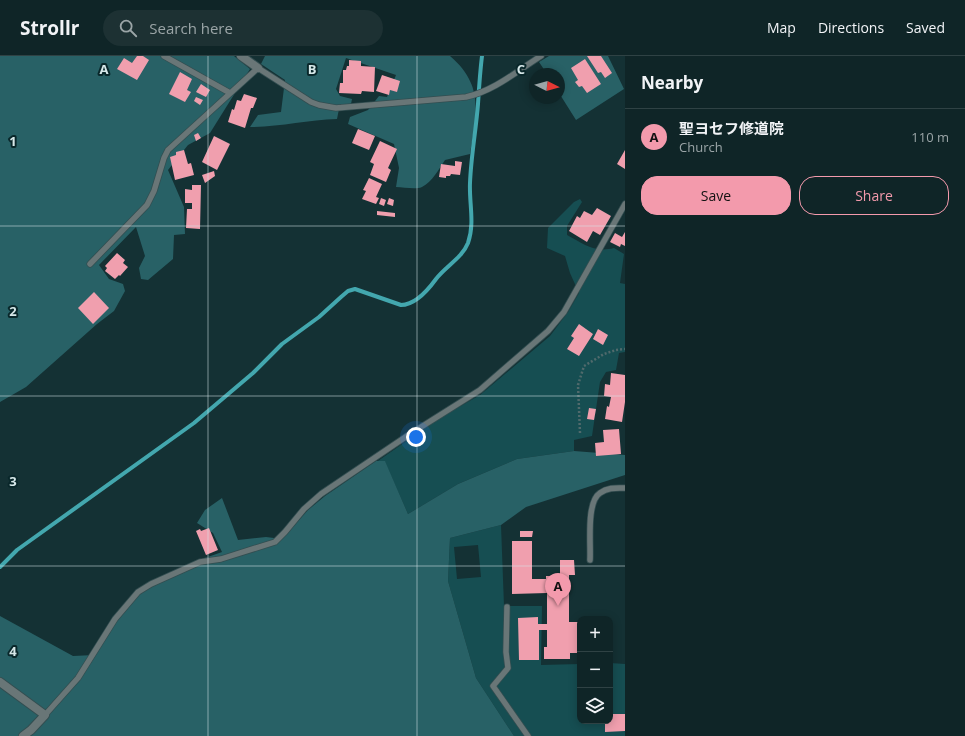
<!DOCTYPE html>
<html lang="en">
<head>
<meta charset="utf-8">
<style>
  :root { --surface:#0f2527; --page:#1d3133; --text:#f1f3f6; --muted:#9ba5a7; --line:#2f4244; --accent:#f39aac }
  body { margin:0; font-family:"Open Sans","Noto Sans JP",sans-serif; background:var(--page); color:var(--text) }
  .controls { position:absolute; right:12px; bottom:12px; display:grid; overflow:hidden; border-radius:8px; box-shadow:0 2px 10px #0003 }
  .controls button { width:36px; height:36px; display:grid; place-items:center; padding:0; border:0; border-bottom:1px solid var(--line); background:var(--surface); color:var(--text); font:20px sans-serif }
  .compass { position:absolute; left:529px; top:12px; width:36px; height:36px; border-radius:50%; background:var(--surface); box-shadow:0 2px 10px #0003; rotate:96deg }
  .you { position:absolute; left:416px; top:381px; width:14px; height:14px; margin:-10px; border:3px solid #fff; border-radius:50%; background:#1a73e8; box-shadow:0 0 0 6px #1a73e833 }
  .badge { display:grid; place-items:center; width:26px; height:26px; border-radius:50%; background:var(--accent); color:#111; font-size:13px; font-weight:700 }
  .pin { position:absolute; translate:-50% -33px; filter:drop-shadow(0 1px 2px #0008) }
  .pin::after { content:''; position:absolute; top:21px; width:14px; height:12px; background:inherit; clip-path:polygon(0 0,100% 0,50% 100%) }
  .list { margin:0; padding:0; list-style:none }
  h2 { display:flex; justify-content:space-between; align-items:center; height:52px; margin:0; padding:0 16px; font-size:17px }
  h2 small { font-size:13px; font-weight:400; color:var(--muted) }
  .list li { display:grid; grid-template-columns:26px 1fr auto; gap:12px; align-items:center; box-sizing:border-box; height:56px; padding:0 16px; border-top:1px solid var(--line) }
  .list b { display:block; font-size:15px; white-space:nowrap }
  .list p { margin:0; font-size:13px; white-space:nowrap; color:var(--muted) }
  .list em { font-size:13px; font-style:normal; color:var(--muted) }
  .actions { display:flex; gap:8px; padding:12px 16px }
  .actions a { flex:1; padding:9px 0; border:1px solid var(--accent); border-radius:16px; text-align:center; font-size:14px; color:var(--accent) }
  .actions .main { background:var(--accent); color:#111 }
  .icon { flex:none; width:22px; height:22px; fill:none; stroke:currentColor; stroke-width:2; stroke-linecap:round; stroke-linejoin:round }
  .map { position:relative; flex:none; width:625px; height:680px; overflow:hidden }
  header { display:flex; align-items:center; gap:24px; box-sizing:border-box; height:56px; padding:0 20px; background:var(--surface); border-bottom:1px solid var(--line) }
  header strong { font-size:19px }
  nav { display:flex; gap:22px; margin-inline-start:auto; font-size:14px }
  .search { width:280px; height:36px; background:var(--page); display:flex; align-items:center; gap:10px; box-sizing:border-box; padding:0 14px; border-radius:22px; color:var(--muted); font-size:15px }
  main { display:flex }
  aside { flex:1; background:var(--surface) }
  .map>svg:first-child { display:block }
  .green { fill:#164e52; fill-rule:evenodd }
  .forest { fill:#286166 }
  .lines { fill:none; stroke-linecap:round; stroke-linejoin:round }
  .stream { stroke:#43a7ae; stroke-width:4 }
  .building { fill:#f09fae }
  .lane-casing { stroke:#334e51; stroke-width:7 }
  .street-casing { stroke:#334e51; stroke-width:10 }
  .path { stroke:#506a6c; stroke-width:2.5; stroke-dasharray:2 2; stroke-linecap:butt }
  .lane { stroke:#697677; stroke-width:5.5 }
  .street { stroke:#697677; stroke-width:8 }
  .grid { fill:none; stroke:#d7e8e9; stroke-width:1; stroke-opacity:0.55 }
  .grid-label { font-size:13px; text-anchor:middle; font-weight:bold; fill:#d7e8e9; stroke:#09272a; stroke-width:4; stroke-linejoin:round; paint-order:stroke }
</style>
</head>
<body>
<header>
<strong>Strollr</strong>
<div class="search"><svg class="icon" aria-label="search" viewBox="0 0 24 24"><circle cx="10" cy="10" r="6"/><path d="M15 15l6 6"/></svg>Search here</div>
<nav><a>Map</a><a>Directions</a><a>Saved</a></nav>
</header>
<main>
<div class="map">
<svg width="625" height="680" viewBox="0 0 625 680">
  <rect width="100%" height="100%" fill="#143134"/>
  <path class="green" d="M 580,143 L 582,146 L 567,170 L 567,179 C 584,188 594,197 614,192 L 624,198 L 620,227 L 625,228 L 625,296 L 619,297 L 616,314 L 606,316 L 600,326 L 592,380 L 574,384 L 574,395 L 517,403 L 458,428 L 408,458 L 385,406 L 375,407 L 438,363 L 480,339 L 550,280 L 568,256 L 579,237 L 570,217 L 565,200 L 547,192 L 548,172 L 574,146 Z
    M 501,469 L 504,550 L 542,550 L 541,609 L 580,608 L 580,665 L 610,665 L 610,607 L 625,608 L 625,680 L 514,680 L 476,622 L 448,525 L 450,482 ZM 478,489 L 481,521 L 457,523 L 454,491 Z"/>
  <path class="forest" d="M 0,0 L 234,0 L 250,13 L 210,77 L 188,89 L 168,114 L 184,151 L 185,178 L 174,179 L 173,203 L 148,224 L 141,223 L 139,212 L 145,200 L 136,171 L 99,209 L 109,223 L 123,228 L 125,235 L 114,255 L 97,268 L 26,331 L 0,346 Z
    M 265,0 L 450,0 C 485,30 476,58 470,98 L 445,104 C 439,113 432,126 422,131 C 415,134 404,131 396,131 L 399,112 L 394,88 L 348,68 L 350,61 L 368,54 L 379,40 L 387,41 L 396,19 L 346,2 L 336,33 L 340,40 L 352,43 L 351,48 L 340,48 L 337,63 C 308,64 279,71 250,71 L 258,59 L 281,56 L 285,24 L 261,8 Z
    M 549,0 L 608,0 L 624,33 L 576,64 L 559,37 L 559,18 L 547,18 L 539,6 Z
    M 574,395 L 625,399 L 625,419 L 526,451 L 501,469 L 450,482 L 448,525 L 476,622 L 514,680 L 0,680 L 0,560 L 73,600 L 94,599 L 116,565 L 138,538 L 151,529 L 197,509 L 205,502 L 222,496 L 213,477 L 197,467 L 205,454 L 222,442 L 238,484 L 266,481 L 282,483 L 308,454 L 325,440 L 376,405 L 385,405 L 408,458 L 458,428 L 517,403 Z"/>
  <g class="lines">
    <path class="stream" d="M 0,511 L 17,494 L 194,367 L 253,317 L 282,288 L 319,261 L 341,241 L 348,235 L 355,233 L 401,249 C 415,249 428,234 436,223 C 446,210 462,202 468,187 C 475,167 469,147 470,127 C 471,100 476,74 478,48 C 479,32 480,16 482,0"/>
  </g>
  <path class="building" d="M 137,0 L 143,0 L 149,4 L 137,24 L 117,13 L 124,2 L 132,7 Z
    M 587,0 L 601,0 L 612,17 L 605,22 L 601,16 L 598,17 Z
    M 585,3 L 601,28 L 587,37 L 582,30 L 579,31 L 575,26 L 578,24 L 571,12 Z
    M 349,4 L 361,5 L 361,10 L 375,11 L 374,36 L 362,35 L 361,38 L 339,37 L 340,27 L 343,27 L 343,14 L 346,14 L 347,10 L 349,10 Z
    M 180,16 L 192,23 L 187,34 L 191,36 L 185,46 L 169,38 Z
    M 382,19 L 400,25 L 397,36 L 390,34 L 389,39 L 376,35 Z
    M 201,28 L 210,34 L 206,41 L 196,36 Z
    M 244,38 L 257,42 L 253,52 L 251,52 L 245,72 L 228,66 L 232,53 L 234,54 L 237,44 L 241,45 Z
    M 196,41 L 203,44 L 200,49 L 194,45 Z
    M 358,73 L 375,80 L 369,94 L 352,87 Z
    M 198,77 L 201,82 L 196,85 L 194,79 Z
    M 214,80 L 230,88 L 217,114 L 202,106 Z
    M 380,85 L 397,93 L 388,112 L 391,114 L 386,126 L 370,119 L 374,108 L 370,106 Z
    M 184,94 L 188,108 L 191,107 L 194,119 L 175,124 L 170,101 L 176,99 L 176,96 Z
    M 625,94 L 625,113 L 617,108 Z
    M 455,105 L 462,106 L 460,119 L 451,118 L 450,120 L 446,120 L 446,122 L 439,121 L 441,108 L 455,110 Z
    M 214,115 L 215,120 L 205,127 L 202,119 Z
    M 369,122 L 382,128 L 376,141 L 379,142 L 376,148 L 362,143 L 366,135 L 363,134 Z
    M 192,129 L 201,129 L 200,173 L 186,172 L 187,153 L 192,153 L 192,147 L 185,147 L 185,133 L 192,134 Z
    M 381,142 L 386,144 L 384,150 L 379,148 Z
    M 389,142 L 394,144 L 393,150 L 387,148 Z
    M 597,152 L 611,160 L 600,179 L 593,175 L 587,186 L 569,175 L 577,160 L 580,162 L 584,155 L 592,159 Z
    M 377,155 L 395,157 L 395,161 L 377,159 Z
    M 625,176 L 625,190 L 621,188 L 620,191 L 610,186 L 615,177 L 622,181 Z
    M 117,197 L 125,204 L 123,207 L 128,211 L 120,220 L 119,219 L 115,223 L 105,215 L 107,212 L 105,210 Z
    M 94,236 L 109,252 L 93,268 L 78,252 Z
    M 579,268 L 593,278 L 579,300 L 567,293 L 574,282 L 571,280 Z
    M 598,273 L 608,279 L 603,289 L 593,283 Z
    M 611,317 L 625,319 L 625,346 L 622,366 L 605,363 L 607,350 L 609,351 L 611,341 L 604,340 L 605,328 L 610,329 Z
    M 589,352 L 596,353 L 594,364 L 587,363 Z
    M 619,373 L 621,398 L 596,400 L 595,387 L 604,386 L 603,374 Z
    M 209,472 L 218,494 L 206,499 L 196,475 L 200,473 L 201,475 Z
    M 520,475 L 533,475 L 532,481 L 520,481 Z
    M 512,485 L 532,485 L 532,523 L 546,523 L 546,520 L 560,520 L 560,504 L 574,504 L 575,519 L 569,519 L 569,566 L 580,566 L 580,597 L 570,597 L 570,603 L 544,603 L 544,591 L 547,591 L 547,574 L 539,574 L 539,604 L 519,604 L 518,562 L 538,561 L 538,568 L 547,568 L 547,537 L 512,538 Z
    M 610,658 L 625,658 L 625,675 L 605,676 L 605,665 L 610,665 Z"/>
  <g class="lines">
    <defs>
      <path id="lane" d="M 164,0 L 230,37
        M 90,208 L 147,149 L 154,135 L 164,102 L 168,94 L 258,12 L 311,46 L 319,49 L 336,52 L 466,41 C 494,35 517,15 541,0
        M 590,504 C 591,488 586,446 600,437 C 608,431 617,432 625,432
        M 507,551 L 506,596 L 508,612 L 493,630 L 528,680
        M 45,659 L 78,622 L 115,563 L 138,536 L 151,528 L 200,506 L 221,503 L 275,486 L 285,476 L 304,453 L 321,438 L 410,378 L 480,334 L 548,275 L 564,256 L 625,148"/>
      <path id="street" d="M 241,0 L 258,12
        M 0,626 L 45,659 L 31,674 L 23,680"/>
    </defs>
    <use href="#lane" class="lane-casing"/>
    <use href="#street" class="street-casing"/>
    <path class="path" d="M 580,377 L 578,329 L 584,310 L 604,298 L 616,294 L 625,293"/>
    <use href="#lane" class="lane"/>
    <use href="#street" class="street"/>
  </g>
  <path class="grid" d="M 208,0 L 208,680M 417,0 L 417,680M 0,170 L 625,170M 0,340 L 625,340M 0,510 L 625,510"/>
  <g class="grid-label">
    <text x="104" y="18">A</text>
    <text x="312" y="18">B</text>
    <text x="521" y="18">C</text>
    <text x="13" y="90">1</text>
    <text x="13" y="260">2</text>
    <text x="13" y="430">3</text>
    <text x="13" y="600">4</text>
  </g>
</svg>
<div class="controls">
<button>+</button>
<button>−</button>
<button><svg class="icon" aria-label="layers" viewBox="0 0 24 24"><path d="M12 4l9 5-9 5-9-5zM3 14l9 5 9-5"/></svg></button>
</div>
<svg class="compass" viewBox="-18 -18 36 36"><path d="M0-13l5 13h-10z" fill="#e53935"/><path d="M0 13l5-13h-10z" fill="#9ba5a7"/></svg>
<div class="you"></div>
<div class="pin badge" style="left:558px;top:550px">A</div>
</div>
<aside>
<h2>Nearby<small></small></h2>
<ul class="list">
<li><span class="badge">A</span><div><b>聖ヨセフ修道院</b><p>Church</p></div><em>110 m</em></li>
</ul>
<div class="actions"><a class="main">Save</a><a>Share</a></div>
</aside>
</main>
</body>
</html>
